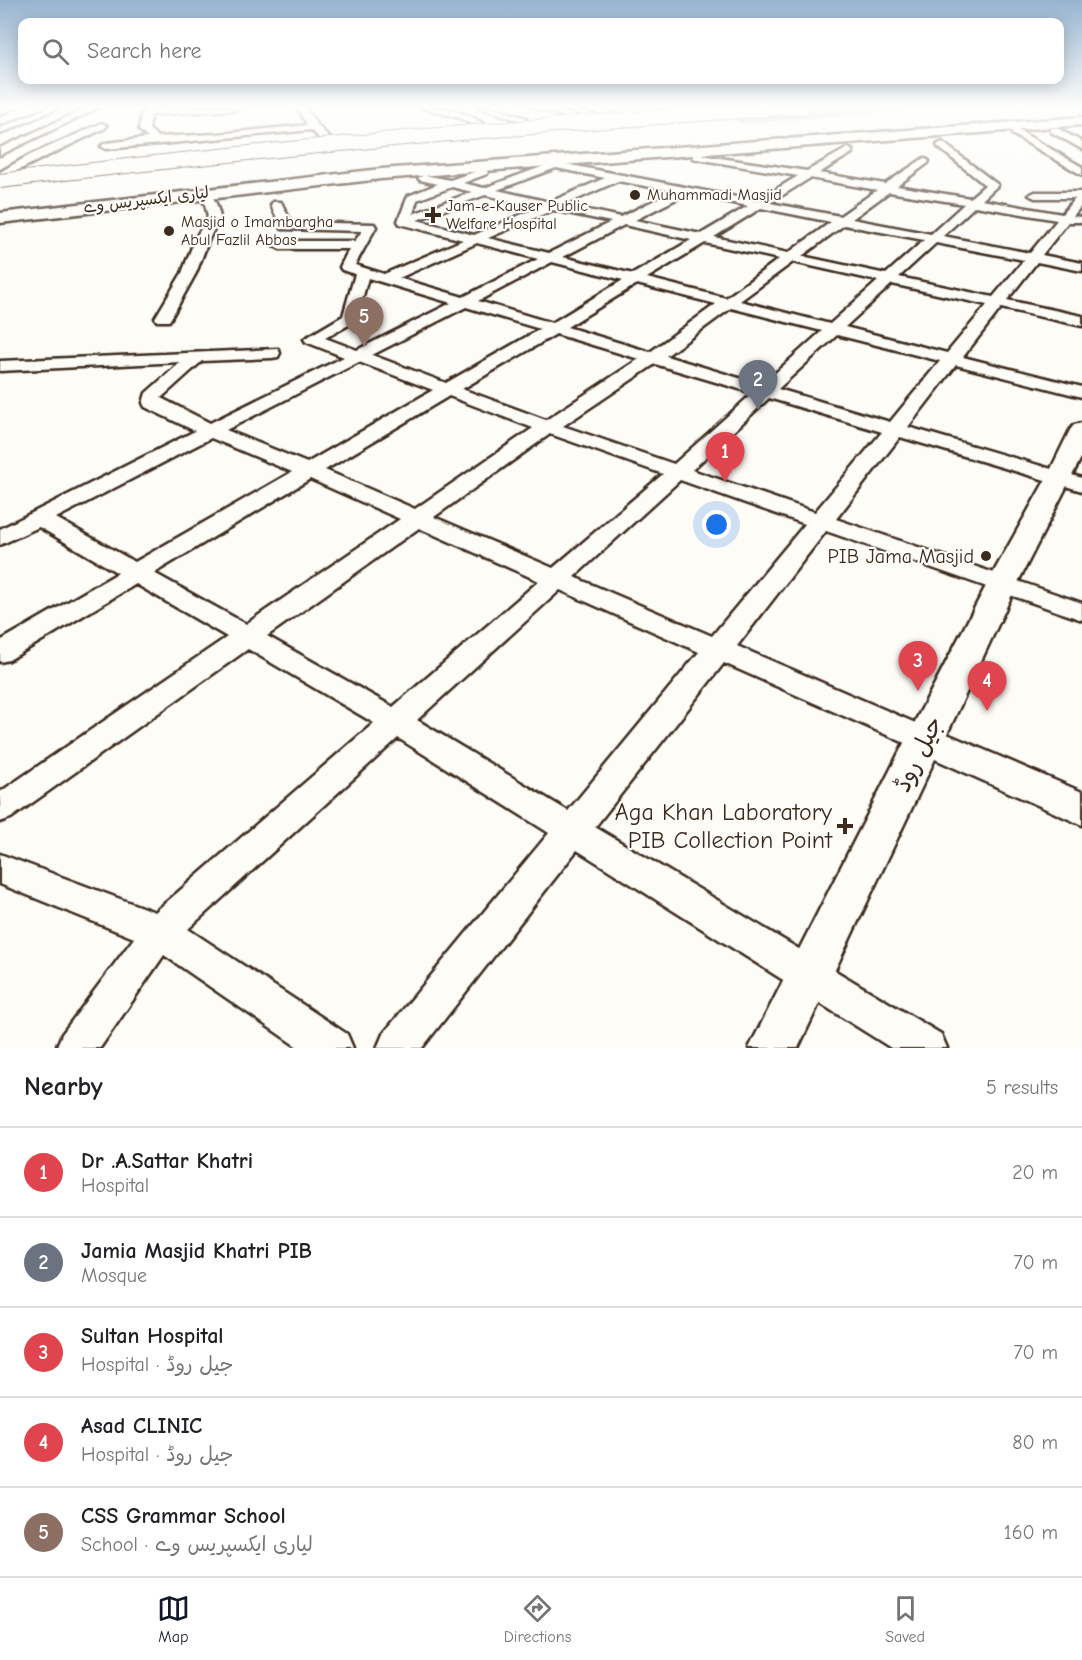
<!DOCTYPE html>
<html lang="en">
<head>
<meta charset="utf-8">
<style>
  :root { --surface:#fff; --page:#f2f2f2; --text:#202124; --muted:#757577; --line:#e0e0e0; --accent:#111827 }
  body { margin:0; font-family:"Comic Neue","Playpen Sans Arabic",sans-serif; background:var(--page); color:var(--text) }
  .you { position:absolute; left:717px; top:525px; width:21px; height:21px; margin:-15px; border:4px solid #fff; border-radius:50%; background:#1a73e8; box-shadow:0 0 0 9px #1a73e833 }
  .badge { display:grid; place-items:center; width:39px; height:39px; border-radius:50%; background:var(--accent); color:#fff; font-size:20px; font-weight:700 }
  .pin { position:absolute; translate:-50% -50px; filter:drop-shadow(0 2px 3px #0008) }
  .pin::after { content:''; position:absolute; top:32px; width:21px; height:18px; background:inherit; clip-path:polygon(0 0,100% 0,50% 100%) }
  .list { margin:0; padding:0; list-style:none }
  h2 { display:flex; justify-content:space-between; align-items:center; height:78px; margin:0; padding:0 24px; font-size:26px }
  h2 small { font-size:20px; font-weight:400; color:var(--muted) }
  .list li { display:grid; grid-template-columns:39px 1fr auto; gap:18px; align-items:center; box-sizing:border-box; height:90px; padding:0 24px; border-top:2px solid var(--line) }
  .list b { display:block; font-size:22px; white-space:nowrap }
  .list p { margin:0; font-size:20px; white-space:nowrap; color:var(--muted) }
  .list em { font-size:20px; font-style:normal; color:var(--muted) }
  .icon { flex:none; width:33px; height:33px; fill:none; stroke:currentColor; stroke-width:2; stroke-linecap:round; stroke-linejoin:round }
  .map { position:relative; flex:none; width:1082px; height:1048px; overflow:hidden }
  .search { position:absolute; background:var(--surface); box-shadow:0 3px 15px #0003; left:18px; right:18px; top:18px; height:66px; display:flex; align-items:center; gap:15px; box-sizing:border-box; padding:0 21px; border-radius:12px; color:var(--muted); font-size:22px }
  .sheet { height:528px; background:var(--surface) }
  nav { display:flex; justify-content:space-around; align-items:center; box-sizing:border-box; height:84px; border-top:2px solid var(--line); background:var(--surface); font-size:16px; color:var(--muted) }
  nav a { display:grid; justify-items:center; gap:3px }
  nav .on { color:var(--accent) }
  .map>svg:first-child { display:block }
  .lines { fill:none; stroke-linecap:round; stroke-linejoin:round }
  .river { fill:#bbb4ad; fill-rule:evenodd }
  .minor-casing { stroke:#3b2a1e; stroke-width:5 }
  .tertiary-casing { stroke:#3b2a1e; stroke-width:5 }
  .motorway-casing { stroke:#3b2a1e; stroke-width:5 }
  .minor { fill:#fdfcf7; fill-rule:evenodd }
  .tertiary { fill:#fdfcf7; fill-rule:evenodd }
  .motorway { fill:#fdfcf7; fill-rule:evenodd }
  .motorway-bridge-casing { stroke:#3b2a1e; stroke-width:16; stroke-linecap:butt }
  .motorway-bridge { stroke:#fdfcf7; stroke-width:14 }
  .poi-dot { fill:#3b2a1e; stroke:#fdfcf7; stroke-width:2 }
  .labels { text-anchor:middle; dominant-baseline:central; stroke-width:4.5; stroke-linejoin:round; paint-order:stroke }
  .far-poi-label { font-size:16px; fill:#3b2a1e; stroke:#fdfcf7; text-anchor:start }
  .far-street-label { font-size:16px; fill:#3b2a1e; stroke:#fdfcf7 }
  .poi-label { font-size:20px; fill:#3b2a1e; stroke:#fdfcf7; text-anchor:end }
  .near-street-label { font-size:24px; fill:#3b2a1e; stroke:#fdfcf7 }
  .near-poi-label { font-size:24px; fill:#3b2a1e; stroke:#fdfcf7; text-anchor:end }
</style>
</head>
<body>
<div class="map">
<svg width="1082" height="1048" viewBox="0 0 1082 1048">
  <rect width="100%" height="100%" fill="#fdfcf7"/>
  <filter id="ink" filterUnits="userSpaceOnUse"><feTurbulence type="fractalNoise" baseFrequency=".0167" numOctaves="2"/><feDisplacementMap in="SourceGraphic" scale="12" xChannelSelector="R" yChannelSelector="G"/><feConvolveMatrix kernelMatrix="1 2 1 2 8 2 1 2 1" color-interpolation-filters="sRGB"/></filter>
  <g filter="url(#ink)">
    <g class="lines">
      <path class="river" d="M 828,107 L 907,107 L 899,112 L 743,123 L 737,122 L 734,118 L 737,114 L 743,113 Z"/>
      <defs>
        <path id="minor" d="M 5,107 L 16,107 L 0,115 L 0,109 Z
          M 49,107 L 60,107 L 0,134 L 0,128 Z
          M 89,107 L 100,107 L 0,155 L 0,148 Z
          M 192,107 L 240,107 L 236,110 L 151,115 L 149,129 L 158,137 L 217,134 L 307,125 L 297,107 L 305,107 L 317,125 L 338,146 L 329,148 L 311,130 L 106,149 L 101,146 L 106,143 L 148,138 L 139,130 L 141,114 L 146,110 Z
          M 419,107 C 440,107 466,110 483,124 L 475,126 L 460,118 Z
          M 478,107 L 491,107 L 526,118 L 521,121 Z
          M 532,107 L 546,107 L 577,116 L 573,119 Z
          M 577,107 L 592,107 L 612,113 L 608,116 Z
          M 102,123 L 107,126 L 105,128 L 0,179 L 0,172 L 28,156 Z
          M 1051,128 L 1057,128 L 1082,142 L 1082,149 L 1051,132 Z
          M 1012,130 L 1018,130 L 1082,167 L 1082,175 L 1012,134 Z
          M 942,142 L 998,185 L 982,200 L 1062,214 L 1075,198 L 1035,198 L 1029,195 L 1035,192 L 1082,192 L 1082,205 L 1073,216 L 1081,217 L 1082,222 L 1068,222 L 1042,255 L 1082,263 L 1082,271 L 1037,262 L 1007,300 L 1082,316 L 1082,326 L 1001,308 L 963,357 L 1082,387 L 1082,397 L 956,365 L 908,427 L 1082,478 L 1082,491 L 900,437 L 836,519 L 1082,603 L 1082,620 L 826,531 L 737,646 L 934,731 L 939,739 L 934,747 L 924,750 L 914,747 L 724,663 L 595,827 L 941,1034 L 947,1048 L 891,1048 L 577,850 L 422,1048 L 377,1048 L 383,1034 L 549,833 L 398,738 L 188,929 L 347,1034 L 353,1048 L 299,1048 L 164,955 L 100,1048 L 56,1048 L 62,1034 L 134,938 L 0,884 L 0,854 L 155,912 L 374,723 L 248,649 L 11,818 L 0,822 L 0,792 L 227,637 L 136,584 L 9,660 L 0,662 L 0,641 L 118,573 L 39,527 L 0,545 L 0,529 L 195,431 L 145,407 L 143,403 L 146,393 L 181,362 L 0,371 L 0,361 L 278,349 L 280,353 L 278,357 L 272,358 L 202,361 L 161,398 L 210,423 L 344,357 L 306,342 L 304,339 L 343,316 L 355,274 L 342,270 L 340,267 L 349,249 L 280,249 L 273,245 L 280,241 L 355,241 L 362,231 L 282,229 L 271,205 L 273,202 L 281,202 L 291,222 L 374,224 L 376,227 L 355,265 L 384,274 L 463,240 L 400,224 L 398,221 L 408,196 L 438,184 L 420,180 L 418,178 L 424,175 L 450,180 L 483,169 L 488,172 L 487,174 L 463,183 L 484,188 L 555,162 L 757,201 L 798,176 L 697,159 L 693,158 L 693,154 L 807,171 L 848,148 L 853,151 L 852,153 L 819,173 L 885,184 L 924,158 L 929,161 L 928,163 L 897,186 L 970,198 L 985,185 L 938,147 L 937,145 ZM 556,168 L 605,178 L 550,202 L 497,190 ZM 810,178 L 877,190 L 840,216 L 770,203 ZM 618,181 L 673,191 L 621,217 L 564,205 ZM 452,187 L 472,192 L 413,214 L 417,200 ZM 889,192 L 964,204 L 931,234 L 852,219 ZM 686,194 L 748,206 L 701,234 L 635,220 ZM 485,195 L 539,207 L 474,235 L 417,220 ZM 975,206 L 1057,220 L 1030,253 L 943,236 ZM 761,208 L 831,222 L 788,253 L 714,237 ZM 553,210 L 611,222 L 549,253 L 488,238 ZM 624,225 L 691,240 L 633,274 L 563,257 ZM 844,225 L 924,240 L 886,274 L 802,256 ZM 477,243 L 538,259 L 463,297 L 399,278 ZM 705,243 L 779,259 L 726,298 L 647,278 ZM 936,243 L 1024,260 L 993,297 L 899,277 ZM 552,262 L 623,280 L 552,323 L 478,301 ZM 793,262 L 878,281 L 830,324 L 740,301 ZM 368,278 L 451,303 L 357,350 L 325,338 L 356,321 ZM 637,284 L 716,304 L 650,352 L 567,327 ZM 892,284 L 987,305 L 947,353 L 845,327 ZM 466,307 L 540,329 L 446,383 L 372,355 ZM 731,308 L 822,331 L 762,385 L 666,356 ZM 556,334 L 639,359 L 546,420 L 462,389 ZM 837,335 L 940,361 L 890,422 L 778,389 ZM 359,362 L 433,390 L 307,463 L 226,430 ZM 655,364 L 753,393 L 674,464 L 563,426 ZM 449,396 L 533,428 L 415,509 L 325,470 ZM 769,398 L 882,432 L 815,512 L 692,470 ZM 550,434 L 663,474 L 553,568 L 434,517 ZM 211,438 L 292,472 L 135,562 L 56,518 ZM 310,479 L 400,519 L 246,624 L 154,573 ZM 680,480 L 805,524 L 712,636 L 574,577 ZM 419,528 L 539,581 L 393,707 L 267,636 ZM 560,590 L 699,652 L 568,811 L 417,720 Z
          M 203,190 C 214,193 218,207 220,217 L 209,239 L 196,273 L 171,318 L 169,321 L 157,321 L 155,318 L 182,273 L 195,239 L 208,217 L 205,204 L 197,193 Z"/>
        <path id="tertiary" d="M 1082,423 L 1082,456 L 1017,584 L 947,734 L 1082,792 L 1082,825 L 935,759 L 798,1048 L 749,1048 L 906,739 L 987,584 L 1046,479 L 1070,430 L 1074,425 Z"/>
        <path id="motorway" d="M 1082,117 L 1082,125 L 381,179 L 0,223 L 0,213 L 381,169 Z"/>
      </defs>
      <use href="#minor" class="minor-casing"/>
      <use href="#tertiary" class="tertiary-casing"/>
      <use href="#motorway" class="motorway-casing"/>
      <use href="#minor" class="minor"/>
      <use href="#tertiary" class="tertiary"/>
      <use href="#motorway" class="motorway"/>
      <defs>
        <path id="motorway-bridge" d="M 0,181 C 266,148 533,125 801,107"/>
      </defs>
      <use href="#motorway-bridge" class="motorway-bridge-casing"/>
      <use href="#motorway-bridge" class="motorway-bridge"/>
    </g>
  </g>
  <linearGradient id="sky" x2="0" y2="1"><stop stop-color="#96b4d0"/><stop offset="0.42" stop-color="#fefefb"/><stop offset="1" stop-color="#fefefb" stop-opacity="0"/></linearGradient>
  <rect width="1082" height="254" fill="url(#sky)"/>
  <g class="poi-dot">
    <circle cx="635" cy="195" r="6"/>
    <path d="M430 206h6v6h6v6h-6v6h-6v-6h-6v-6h6z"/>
    <circle cx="169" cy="231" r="6"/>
    <circle cx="986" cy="556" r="6"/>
    <path d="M842 817h6v6h6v6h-6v6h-6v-6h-6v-6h6z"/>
  </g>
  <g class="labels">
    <g class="far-poi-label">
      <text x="647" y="195">Muhammadi Masjid</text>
      <text x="446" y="206">Jam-e-Kauser Public<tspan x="446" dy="18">Welfare Hospital</tspan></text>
      <text x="181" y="222">Masjid o Imambargha<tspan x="181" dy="18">Abul Fazlil Abbas</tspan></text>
    </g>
    <g class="far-street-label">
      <text transform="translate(146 200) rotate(-7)">لیاری ایکسپریس وے</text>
    </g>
    <g class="poi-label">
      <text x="974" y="556">PIB Jama Masjid</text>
    </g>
    <g class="near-street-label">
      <text transform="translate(918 754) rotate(-64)">جیل روڈ</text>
    </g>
    <g class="near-poi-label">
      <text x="832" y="812">Aga Khan Laboratory<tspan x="832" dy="28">PIB Collection Point</tspan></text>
    </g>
  </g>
</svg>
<div class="you"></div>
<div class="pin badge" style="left:725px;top:482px;background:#e0444e">1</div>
<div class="pin badge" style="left:758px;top:410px;background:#6b7280">2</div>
<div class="pin badge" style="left:918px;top:691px;background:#e0444e">3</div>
<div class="pin badge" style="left:987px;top:711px;background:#e0444e">4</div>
<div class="pin badge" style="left:364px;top:347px;background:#8d6e63">5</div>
<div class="search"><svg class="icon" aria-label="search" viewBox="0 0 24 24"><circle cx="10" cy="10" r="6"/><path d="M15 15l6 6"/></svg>Search here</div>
</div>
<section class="sheet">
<h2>Nearby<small>5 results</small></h2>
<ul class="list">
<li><span class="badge" style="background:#e0444e">1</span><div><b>Dr .A.Sattar Khatri</b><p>Hospital</p></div><em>20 m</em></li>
<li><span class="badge" style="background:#6b7280">2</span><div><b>Jamia Masjid Khatri PIB</b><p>Mosque</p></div><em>70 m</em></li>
<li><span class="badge" style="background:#e0444e">3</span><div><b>Sultan Hospital</b><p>Hospital · جیل روڈ</p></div><em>70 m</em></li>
<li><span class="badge" style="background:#e0444e">4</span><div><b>Asad CLINIC</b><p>Hospital · جیل روڈ</p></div><em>80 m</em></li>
<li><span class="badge" style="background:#8d6e63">5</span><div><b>CSS Grammar School</b><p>School · لیاری ایکسپریس وے</p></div><em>160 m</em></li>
</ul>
</section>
<nav>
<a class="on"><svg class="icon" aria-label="map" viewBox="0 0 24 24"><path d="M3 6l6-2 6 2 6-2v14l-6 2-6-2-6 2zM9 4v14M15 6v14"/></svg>Map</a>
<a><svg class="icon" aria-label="directions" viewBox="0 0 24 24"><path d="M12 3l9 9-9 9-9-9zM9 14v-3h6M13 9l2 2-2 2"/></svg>Directions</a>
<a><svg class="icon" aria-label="saved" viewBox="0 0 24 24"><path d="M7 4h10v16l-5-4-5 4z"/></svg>Saved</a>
</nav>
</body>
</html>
